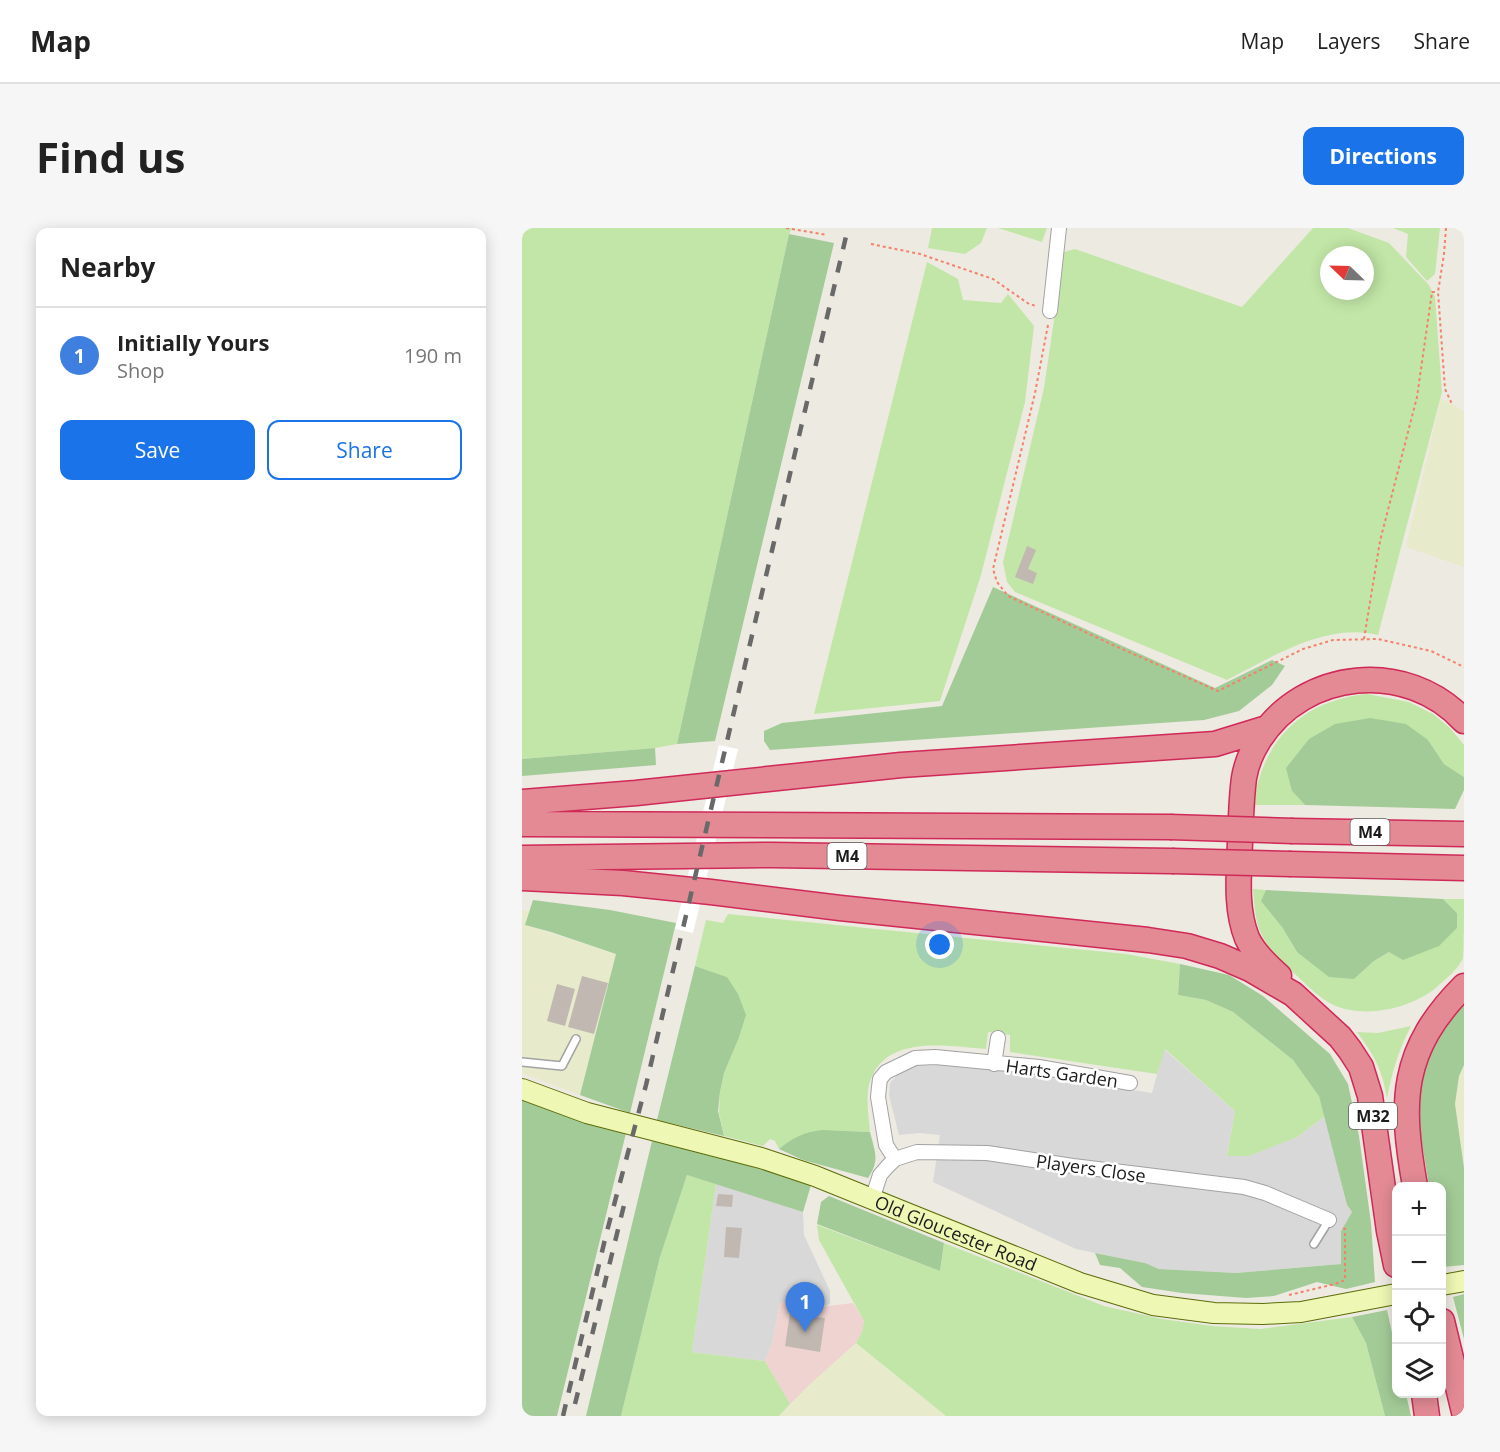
<!DOCTYPE html>
<html lang="en">
<head>
<meta charset="utf-8">
<style>
  :root { --surface:#fff; --page:#f6f6f6; --text:#222; --muted:#767676; --line:#e0e0e0; --accent:#1a73e8 }
  body { margin:0; font-family:"Open Sans",sans-serif; background:var(--page); color:var(--text) }
  .controls { position:absolute; right:18px; bottom:18px; display:grid; overflow:hidden; border-radius:12px; box-shadow:0 3px 15px #0003 }
  .controls button { width:54px; height:54px; display:grid; place-items:center; padding:0; border:0; border-bottom:2px solid var(--line); background:var(--surface); color:var(--text); font:30px sans-serif }
  .compass { position:absolute; left:798px; top:18px; width:54px; height:54px; border-radius:50%; background:var(--surface); box-shadow:0 3px 15px #0003; rotate:293deg }
  .you { position:absolute; left:418px; top:717px; width:21px; height:21px; margin:-15px; border:4px solid #fff; border-radius:50%; background:#1a73e8; box-shadow:0 0 0 9px #1a73e833 }
  .badge { display:grid; place-items:center; width:39px; height:39px; border-radius:50%; background:var(--accent); color:#fff; font-size:20px; font-weight:700 }
  .pin { position:absolute; translate:-50% -50px; filter:drop-shadow(0 2px 3px #0008) }
  .pin::after { content:''; position:absolute; top:32px; width:21px; height:18px; background:inherit; clip-path:polygon(0 0,100% 0,50% 100%) }
  .list { margin:0; padding:0; list-style:none }
  h2 { display:flex; justify-content:space-between; align-items:center; height:78px; margin:0; padding:0 24px; font-size:26px }
  h2 small { font-size:20px; font-weight:400; color:var(--muted) }
  .list li { display:grid; grid-template-columns:39px 1fr auto; gap:18px; align-items:center; box-sizing:border-box; height:96px; padding:0 24px; border-top:2px solid var(--line) }
  .list b { display:block; font-size:22px; white-space:nowrap }
  .list p { margin:0; font-size:20px; white-space:nowrap; color:var(--muted) }
  .list em { font-size:20px; font-style:normal; color:var(--muted) }
  .actions { display:flex; gap:12px; padding:18px 24px }
  .actions a { flex:1; padding:14px 0; border:2px solid var(--accent); border-radius:12px; text-align:center; font-size:21px; color:var(--accent) }
  .actions .main { background:var(--accent); color:#fff }
  .icon { flex:none; width:33px; height:33px; fill:none; stroke:currentColor; stroke-width:2; stroke-linecap:round; stroke-linejoin:round }
  .map { position:relative; flex:none; width:942px; height:1188px; overflow:hidden; border-radius:12px }
  header { display:flex; align-items:center; gap:36px; box-sizing:border-box; height:84px; padding:0 30px; background:var(--surface); border-bottom:2px solid var(--line) }
  header strong { font-size:28px }
  nav { display:flex; gap:33px; margin-inline-start:auto; font-size:21px }
  .intro { display:flex; align-items:center; justify-content:space-between; box-sizing:border-box; height:144px; padding:0 36px }
  h1 { margin:0; font-size:42px }
  .button { padding:15px 27px; border-radius:12px; background:var(--accent); color:#fff; font-size:21px; font-weight:700 }
  main { display:flex; gap:36px; padding:0 36px }
  aside { flex:1; background:var(--surface); border-radius:12px; box-shadow:0 3px 15px #0003 }
  .map>svg:first-child { display:block }
  .residential { fill:#d9d8d8 }
  .commercial { fill:#eed3d0 }
  .farmland { fill:#e7ebcc }
  .grass { fill:#c2e6a7; fill-rule:evenodd }
  .forest { fill:#a3cb97 }
  .pier { fill:#fff }
  .building { fill:#c1b8b1 }
  .lines { fill:none; stroke-linecap:round; stroke-linejoin:round }
  .service-casing { stroke:#a2a2a2; stroke-width:10 }
  .minor-casing { stroke:#a2a2a2; stroke-width:16 }
  .secondary-casing { stroke:#5c6d08; stroke-width:22 }
  .motorway-casing { stroke:#d02958; stroke-width:27 }
  .path { stroke:#f5816a; stroke-width:2; stroke-dasharray:3 3; stroke-linecap:butt }
  .service { stroke:#fff; stroke-width:7 }
  .minor { stroke:#fff; stroke-width:14 }
  .secondary { stroke:#eff7b5; stroke-width:20 }
  .motorway { stroke:#e38a95; stroke-width:24 }
  .rail { stroke:#696969; stroke-width:4.5; stroke-dasharray:12 12; stroke-linecap:butt }
  .motorway-bridge-casing { stroke:#d02958; stroke-width:27; stroke-linecap:butt }
  .motorway-bridge { stroke:#e38a95; stroke-width:24 }
  .labels { text-anchor:middle; dominant-baseline:central; stroke-width:5; stroke-linejoin:round; paint-order:stroke }
  .shield { fill:#fff; stroke:#5f5f5f; stroke-width:1.5 }
  .shield-label { font-size:16px; font-weight:bold; fill:#1b1b1b }
  .street-label { font-size:18px; fill:#1b1b1b; stroke:#fff }
</style>
</head>
<body>
<header>
<strong>Map</strong>
<nav><a>Map</a><a>Layers</a><a>Share</a></nav>
</header>
<div class="intro"><h1>Find us</h1><a class="button">Directions</a></div>
<main>
<aside>
<h2>Nearby<small></small></h2>
<ul class="list">
<li><span class="badge" style="background:#3f7fe0">1</span><div><b>Initially Yours</b><p>Shop</p></div><em>190 m</em></li>
</ul>
<div class="actions"><a class="main">Save</a><a>Share</a></div>
</aside>
<div class="map">
<svg width="942" height="1188" viewBox="0 0 942 1188">
  <rect width="100%" height="100%" fill="#edeae1"/>
  <path class="residential" d="M 642,821 L 713,883 L 705,927 L 775,909 L 803,888 L 825,977 L 830,984 L 819,1003 L 819,1036 L 714,1045 L 637,1041 L 623,1035 L 554,1021 L 411,954 L 418,907 L 398,905 L 377,907 L 367,867 L 368,855 L 381,841 L 390,838 L 421,837 L 482,843 L 630,865 Z
    M 194,956 L 281,984 L 282,1007 L 308,1063 L 308,1076 L 298,1079 L 258,1074 L 250,1116 L 243,1133 L 170,1124 Z"/>
  <path class="commercial" d="M 258,1074 L 297,1079 L 331,1075 L 342,1093 L 340,1104 L 334,1115 L 268,1176 L 243,1133 L 250,1116 Z"/>
  <path class="farmland" d="M 919,170 L 942,183 L 942,339 L 884,319 Z
    M 0,682 L 8,683 L 4,697 L 94,726 L 58,867 L 0,845 Z
    M 942,837 L 942,940 L 933,876 L 937,848 Z
    M 334,1115 L 424,1188 L 257,1188 L 288,1156 Z"/>
  <path class="grass" d="M 0,0 L 270,0 L 267,6 L 155,516 L 133,520 L 0,531 Z
    M 410,0 L 465,0 L 459,15 L 443,26 L 406,20 Z
    M 476,0 L 525,0 L 520,14 Z
    M 791,0 L 826,0 L 867,15 L 907,57 L 913,69 L 920,164 L 856,407 C 804,394 750,429 705,452 L 493,364 L 485,354 L 481,334 L 522,160 L 542,24 L 553,21 L 720,79 ZM 807,27 L 843,27 L 843,63 L 807,63 Z
    M 871,0 L 918,0 L 913,46 L 905,53 L 884,29 L 886,6 Z
    M 405,34 L 436,51 L 441,72 L 479,75 L 486,66 L 512,98 L 503,174 L 459,347 L 418,473 L 292,486 Z
    M 845,466 L 887,474 L 911,486 L 928,500 L 942,517 L 942,549 L 922,536 L 906,512 L 770,563 L 783,577 L 731,577 C 741,512 779,473 845,466 Z
    M 731,661 L 744,662 L 740,673 L 760,699 L 775,724 L 832,751 L 852,733 L 935,685 L 921,671 L 942,671 C 942,682 942,722 941,730 C 937,740 925,750 917,757 C 892,781 837,793 806,774 C 794,767 784,756 774,747 C 759,734 745,721 737,701 C 733,689 732,674 731,661 Z
    M 206,686 L 604,726 L 658,736 L 656,767 L 684,772 L 711,784 L 771,832 L 797,867 L 803,888 L 775,909 L 727,928 L 705,928 L 713,883 L 643,821 L 635,846 L 488,824 L 488,807 L 466,804 L 464,821 C 426,818 364,806 348,853 C 343,868 347,889 348,904 C 314,903 285,898 257,921 L 253,913 L 248,911 L 241,918 L 202,908 L 197,885 L 198,864 L 202,845 L 216,812 L 205,749 L 173,738 L 184,692 L 201,695 Z
    M 889,798 C 877,821 870,844 865,870 C 860,841 852,827 835,804 L 856,805 Z
    M 165,947 L 194,956 L 170,1124 L 243,1133 L 268,1176 L 257,1188 L 99,1188 L 138,1029 Z
    M 295,997 L 418,1043 L 422,1015 L 582,1078 L 640,1091 L 690,1098 L 738,1101 L 830,1089 L 844,1115 L 863,1188 L 424,1188 L 334,1115 L 340,1104 L 342,1093 L 297,1012 Z"/>
  <path class="forest" d="M 267,6 L 312,15 L 193,513 L 155,516 Z
    M 471,359 L 693,460 L 750,432 L 763,438 L 750,457 L 717,483 L 682,492 L 248,522 L 242,513 L 242,503 L 260,495 L 420,478 Z
    M 848,490 L 884,496 L 906,512 L 922,536 L 942,549 L 942,562 L 933,581 L 783,577 L 770,563 L 764,540 L 787,511 L 813,496 Z
    M 133,520 L 134,537 L 0,548 L 0,531 Z
    M 744,662 L 921,671 L 935,685 L 935,700 L 917,718 L 881,732 L 867,724 L 852,733 L 832,751 L 807,749 L 775,724 L 760,699 L 739,673 Z
    M 11,672 L 88,682 L 154,695 L 108,885 L 58,867 L 94,726 L 29,704 L 3,697 Z
    M 658,736 L 707,747 L 741,768 L 808,826 L 826,856 L 837,908 L 849,995 L 853,1054 L 824,1061 L 795,1054 L 752,1068 L 724,1070 L 660,1065 L 620,1059 L 598,1040 L 578,1037 L 573,1025 L 623,1035 L 637,1041 L 714,1045 L 819,1036 L 819,1003 L 830,984 L 825,977 L 797,868 L 771,832 L 711,784 L 684,772 L 656,767 Z
    M 173,738 L 205,749 L 216,766 L 224,787 L 216,812 L 202,845 L 198,864 L 196,883 L 202,908 L 135,892 Z
    M 942,775 L 942,837 L 937,848 L 933,876 L 942,940 L 942,1037 L 921,1039 L 920,958 L 907,958 L 898,903 L 897,853 L 907,826 L 926,790 Z
    M 0,869 L 104,905 L 35,1188 L 0,1188 Z
    M 300,902 L 348,904 C 353,924 358,933 346,950 L 281,932 L 257,921 C 270,910 282,904 300,902 Z
    M 130,913 L 202,930 L 289,957 L 281,984 L 165,947 L 138,1029 L 99,1188 L 64,1188 Z
    M 307,968 L 422,1015 L 418,1043 L 295,996 L 299,974 Z
    M 942,1066 L 942,1111 L 931,1069 Z
    M 865,1082 L 874,1123 L 874,1166 L 884,1166 L 889,1188 L 863,1188 L 844,1115 L 830,1089 Z"/>
  <path class="pier" d="M 197,517 L 216,521 L 171,705 L 153,701 Z"/>
  <path class="building" d="M 505,318 L 514,322 L 506,341 L 515,345 L 511,356 L 493,349 Z
    M 60,748 L 86,755 L 72,806 L 46,799 Z
    M 35,756 L 53,761 L 43,798 L 25,793 Z
    M 196,966 L 211,967 L 210,979 L 194,978 Z
    M 204,999 L 220,1000 L 217,1030 L 202,1029 Z
    M 269,1079 L 284,1082 L 283,1088 L 303,1090 L 298,1124 L 263,1118 Z"/>
  <g class="lines">
    <defs>
      <path id="service" d="M 0,834 L 40,838 L 54,811
        M 792,1016 L 807,992"/>
      <path id="minor" d="M 528,83 L 537,0
        M 472,836 L 476,810
        M 373,931 L 364,917 L 356,869 L 357,859 L 358,851 L 364,844 L 393,830 L 413,829 L 517,839 L 608,855
        M 350,972 L 358,947 L 365,939 L 373,931 L 395,924 L 465,925 L 551,938 L 722,959 L 743,965 L 807,992"/>
      <g id="secondary">
        <path id="s1" d="M 0,861 L 65,885 L 239,930 L 293,948 L 558,1055 L 631,1077 L 692,1085 L 741,1086 L 779,1084 L 874,1066"/>
        <path d="M 920,1057 L 942,1053"/>
      </g>
      <path id="motorway" d="M 0,574 L 114,565 L 379,537 L 693,516 L 745,500
        M 0,596 L 648,599
        M 771,603 L 942,606
        M 0,630 L 250,627 L 650,633
        M 769,636 L 942,640
        M 0,650 L 101,655 L 189,664 L 318,680 L 626,712 L 665,718 L 698,728 L 728,741 L 771,766 L 818,809 L 828,822 L 839,839 L 848,868 L 867,1003 L 874,1037
        M 757,748 C 745,737 732,725 725,710 C 713,680 717,646 718,614 C 719,593 719,572 722,550 C 724,538 730,523 737,512 C 782,441 885,431 942,493
        M 893,958 C 878,874 878,822 942,758
        M 920,1093 L 942,1184
        M 902,1166 L 905,1188"/>
    </defs>
    <use href="#service" class="service-casing"/>
    <use href="#minor" class="minor-casing"/>
    <use href="#secondary" class="secondary-casing"/>
    <use href="#motorway" class="motorway-casing"/>
    <path class="path" d="M 264,0 L 305,7
      M 924,0 L 922,26 L 916,64 L 923,161 L 930,176
      M 349,16 L 398,26 L 471,51 L 507,76 L 514,78
      M 526,97 L 513,165 L 471,341 L 475,354 L 486,368 L 591,417 L 696,463 L 781,421 L 811,412 L 856,411 L 909,423 L 942,439
      M 842,411 L 858,313 L 895,169 L 910,64 L 916,64
      M 767,1067 L 813,1056 L 823,1052 L 823,1001 L 819,999"/>
    <use href="#service" class="service"/>
    <use href="#minor" class="minor"/>
    <use href="#secondary" class="secondary"/>
    <use href="#motorway" class="motorway"/>
    <path class="rail" d="M 53,1176 L 104,969
      M 41,1188 L 84,1007 L 124,857 L 326,0"/>
    <defs>
      <path id="motorway-bridge" d="M 648,599 L 771,603
        M 650,633 L 769,636"/>
    </defs>
    <use href="#motorway-bridge" class="motorway-bridge-casing"/>
    <use href="#motorway-bridge" class="motorway-bridge"/>
  </g>
  <g class="labels">
    <g class="shield">
      <rect x="828.5" y="591" width="39" height="26" rx="4.5"/>
      <rect x="305.5" y="615" width="39" height="26" rx="4.5"/>
      <rect x="827" y="875" width="48" height="26" rx="4.5"/>
    </g>
    <g class="shield-label">
      <text x="848" y="604">M4</text>
      <text x="325" y="628">M4</text>
      <text x="851" y="888">M32</text>
    </g>
    <g class="street-label">
      <text transform="translate(540 845) rotate(8)">Harts Garden</text>
      <text transform="translate(569 940) rotate(8)">Players Close</text>
      <text stroke="none"><textPath href="#s1" startOffset="458">Old Gloucester Road</textPath></text>
    </g>
  </g>
</svg>
<div class="controls">
<button>+</button>
<button>−</button>
<button><svg class="icon" aria-label="locate" viewBox="0 0 24 24"><circle cx="12" cy="12" r="6"/><path d="M12 2v4M12 18v4M2 12h4M18 12h4"/></svg></button>
<button><svg class="icon" aria-label="layers" viewBox="0 0 24 24"><path d="M12 4l9 5-9 5-9-5zM3 14l9 5 9-5"/></svg></button>
</div>
<svg class="compass" viewBox="-18 -18 36 36"><path d="M0-13l5 13h-10z" fill="#e53935"/><path d="M0 13l5-13h-10z" fill="#767676"/></svg>
<div class="you"></div>
<div class="pin badge" style="left:283px;top:1104px;background:#3f7fe0">1</div>
</div>
</main>
</body>
</html>
